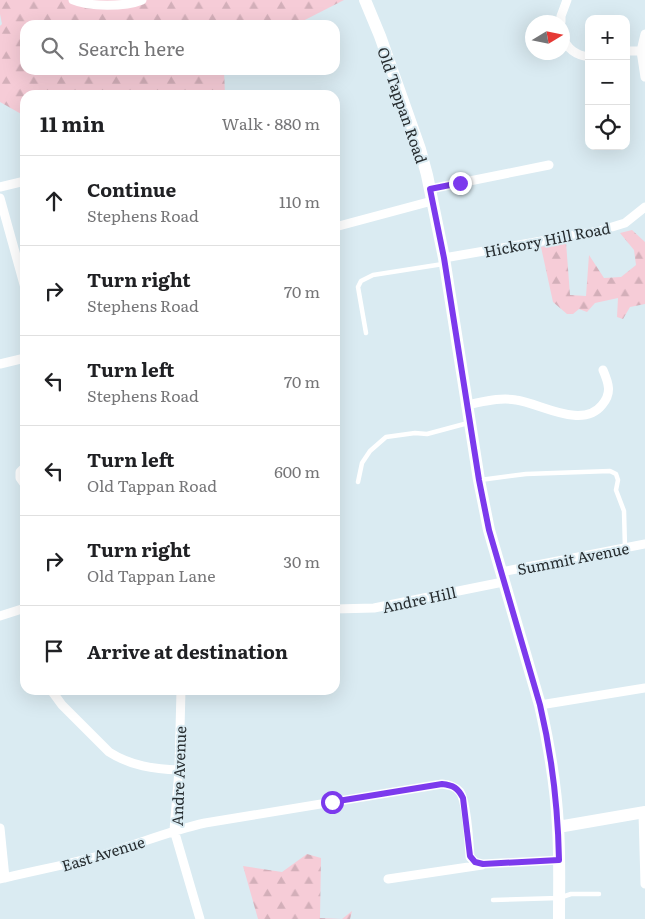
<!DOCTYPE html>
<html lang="en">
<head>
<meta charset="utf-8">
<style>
  :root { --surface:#fff; --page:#f2f2f2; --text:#202124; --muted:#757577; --line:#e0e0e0 }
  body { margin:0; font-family:Literata,serif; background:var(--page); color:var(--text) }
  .controls { position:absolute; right:15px; top:15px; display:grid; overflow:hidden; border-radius:10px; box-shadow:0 5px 20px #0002 }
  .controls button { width:45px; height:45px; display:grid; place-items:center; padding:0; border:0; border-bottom:1px solid var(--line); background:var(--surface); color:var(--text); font:25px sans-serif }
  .compass { position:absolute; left:525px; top:15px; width:45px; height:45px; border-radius:50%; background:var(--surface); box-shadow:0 5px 20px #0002; rotate:80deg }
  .stop { position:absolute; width:15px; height:15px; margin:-11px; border:4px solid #7c3aed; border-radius:50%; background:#fff }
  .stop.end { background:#7c3aed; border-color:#fff; box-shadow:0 1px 5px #0008 }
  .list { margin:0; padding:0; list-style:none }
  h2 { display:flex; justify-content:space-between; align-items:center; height:65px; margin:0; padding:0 20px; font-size:21px }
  h2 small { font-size:16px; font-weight:400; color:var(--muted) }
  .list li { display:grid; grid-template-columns:32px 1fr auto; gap:15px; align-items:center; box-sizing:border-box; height:90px; padding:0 20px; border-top:1px solid var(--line) }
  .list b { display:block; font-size:19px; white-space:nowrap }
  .list p { margin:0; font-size:16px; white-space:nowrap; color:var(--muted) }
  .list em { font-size:16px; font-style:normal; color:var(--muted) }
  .icon { flex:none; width:28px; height:28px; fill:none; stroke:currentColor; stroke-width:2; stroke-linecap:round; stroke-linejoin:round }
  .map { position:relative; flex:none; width:645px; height:919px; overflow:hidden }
  .search { position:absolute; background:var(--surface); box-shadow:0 5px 20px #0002; left:20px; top:20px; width:320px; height:55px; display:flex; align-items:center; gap:12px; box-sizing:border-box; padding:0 18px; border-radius:15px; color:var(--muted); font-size:19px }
  .panel { position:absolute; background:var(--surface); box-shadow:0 5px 20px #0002; left:20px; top:90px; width:320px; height:605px; border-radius:15px }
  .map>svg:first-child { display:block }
  .forest { fill:url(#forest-firs) }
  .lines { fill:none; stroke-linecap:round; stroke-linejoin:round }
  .lane { stroke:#fff; stroke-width:4.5 }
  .street { stroke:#fff; stroke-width:9 }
  .secondary { stroke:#fff; stroke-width:12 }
  .route { stroke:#7c3aed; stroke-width:6 }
  .labels { text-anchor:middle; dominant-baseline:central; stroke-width:4; stroke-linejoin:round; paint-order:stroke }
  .street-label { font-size:15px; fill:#262c2f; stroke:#daebf2 }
</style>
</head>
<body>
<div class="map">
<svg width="645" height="919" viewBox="0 0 645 919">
  <defs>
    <pattern id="forest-firs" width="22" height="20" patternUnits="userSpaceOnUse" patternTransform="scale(1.25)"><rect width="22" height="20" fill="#f6ccd7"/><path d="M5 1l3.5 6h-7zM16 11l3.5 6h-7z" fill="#d3afb9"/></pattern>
  </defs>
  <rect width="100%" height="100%" fill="#daebf2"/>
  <path class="forest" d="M 0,0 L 344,0 L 295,25 L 25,25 L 25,70 L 224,70 L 225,95 L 25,95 L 25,123 L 23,115 L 0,102 L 0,26 L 2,24 L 0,14 Z
    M 632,230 L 645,242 L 645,304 L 630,307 L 623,319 L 617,317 L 618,298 L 595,303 L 587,312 L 579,309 L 573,314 L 567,314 L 553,302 L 541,247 L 566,242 L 570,295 L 586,296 L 589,255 L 604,278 L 621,277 L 636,265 L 634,250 L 620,233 Z
    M 307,854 L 321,858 L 320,918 L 342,919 L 352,911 L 350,919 L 258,919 L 243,866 L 282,872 Z"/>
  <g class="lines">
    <path class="lane" d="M 366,333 L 358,287 L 361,281 L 373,275 L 443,264
      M 480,480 L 526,474 L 610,471 L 616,474 L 618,480 L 616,490 L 624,511 L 625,548
      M 358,482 L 362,463 L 370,451 L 386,437 L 415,433 L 427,434 L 468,423
      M 493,900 L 559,898 L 571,894 L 599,894"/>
    <path class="street" d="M 73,0 C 89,7 125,7 142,0
      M 561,22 L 561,16 L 567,0
      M 645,34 L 641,51 L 645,77
      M 562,37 C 568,49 575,55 589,57
      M 626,51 L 641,51
      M 0,187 L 25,181
      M 430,189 L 549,165
      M 0,198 L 25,288
      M 335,227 L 432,201
      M 444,258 L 599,231 L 625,223 L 645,207
      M 0,364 L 25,358
      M 466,405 C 483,402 499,397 516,400 C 540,403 582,430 602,405 C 612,393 609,384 603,370
      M 25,467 L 20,472 L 20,478 L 25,485
      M 501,572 L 645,544
      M 335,609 L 374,608 L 503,582
      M 0,616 L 25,608
      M 51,690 L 62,705 L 109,752 C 131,766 154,769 179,770
      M 181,690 L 179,770 L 174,830 L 200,919
      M 540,705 L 645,688
      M 643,813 L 645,884
      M 0,828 L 5,878
      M 0,879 C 33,871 66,865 98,856 C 134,846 168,831 205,823 L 442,784 C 449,785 455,786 460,792 C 467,802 469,843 470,857 L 475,862 L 483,864 L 559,860
      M 388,879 L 482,865"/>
    <path class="secondary" d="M 365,0 L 380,36 L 420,149 L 427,175 L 444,258 L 479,480 L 489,530 L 540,705 C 549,745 556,785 558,827 C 560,857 559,888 559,919
      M 558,827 L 645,812"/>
  </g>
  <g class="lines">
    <path class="route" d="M 332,802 L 442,784 C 453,785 458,788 463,798 L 470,856 L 475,862 L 483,864 L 559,860 C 558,807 552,756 540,705 L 489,530 L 479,480 L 444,258 L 430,189 L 460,183"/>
  </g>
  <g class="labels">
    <g class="street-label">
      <text transform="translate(403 105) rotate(71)">Old Tappan Road</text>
      <text transform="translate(547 239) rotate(-11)">Hickory Hill Road</text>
      <text transform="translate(573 558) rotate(-11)">Summit Avenue</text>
      <text transform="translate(419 599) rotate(-12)">Andre Hill</text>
      <text transform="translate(178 776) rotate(-88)">Andre Avenue</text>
      <text transform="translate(103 853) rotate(-17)">East Avenue</text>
    </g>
  </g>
</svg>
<div class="controls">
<button>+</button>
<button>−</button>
<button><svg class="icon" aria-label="locate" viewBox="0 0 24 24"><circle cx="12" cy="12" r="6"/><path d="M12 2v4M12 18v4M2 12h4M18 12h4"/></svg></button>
</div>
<svg class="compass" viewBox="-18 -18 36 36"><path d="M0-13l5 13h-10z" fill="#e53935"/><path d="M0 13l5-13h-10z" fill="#757577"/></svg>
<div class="stop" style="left:332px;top:802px"></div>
<div class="stop end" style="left:460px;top:183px"></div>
<div class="search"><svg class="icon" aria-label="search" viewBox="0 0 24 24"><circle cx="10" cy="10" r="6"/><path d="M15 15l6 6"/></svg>Search here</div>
<section class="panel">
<h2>11 min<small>Walk · 880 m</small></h2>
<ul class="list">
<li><svg class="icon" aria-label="ahead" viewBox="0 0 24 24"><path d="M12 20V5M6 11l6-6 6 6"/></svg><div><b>Continue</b><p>Stephens Road</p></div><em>110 m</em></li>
<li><svg class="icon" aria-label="right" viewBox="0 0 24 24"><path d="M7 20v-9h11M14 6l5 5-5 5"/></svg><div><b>Turn right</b><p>Stephens Road</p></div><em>70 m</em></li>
<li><svg class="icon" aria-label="left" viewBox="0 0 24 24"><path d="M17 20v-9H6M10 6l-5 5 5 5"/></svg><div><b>Turn left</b><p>Stephens Road</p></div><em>70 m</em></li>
<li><svg class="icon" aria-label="left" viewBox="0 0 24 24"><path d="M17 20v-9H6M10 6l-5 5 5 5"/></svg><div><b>Turn left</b><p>Old Tappan Road</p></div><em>600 m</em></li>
<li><svg class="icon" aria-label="right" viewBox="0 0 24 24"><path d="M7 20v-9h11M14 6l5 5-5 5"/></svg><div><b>Turn right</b><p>Old Tappan Lane</p></div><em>30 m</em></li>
<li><svg class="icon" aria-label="arrive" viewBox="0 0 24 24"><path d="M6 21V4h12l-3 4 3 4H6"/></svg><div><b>Arrive at destination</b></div></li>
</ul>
</section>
</div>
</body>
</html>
